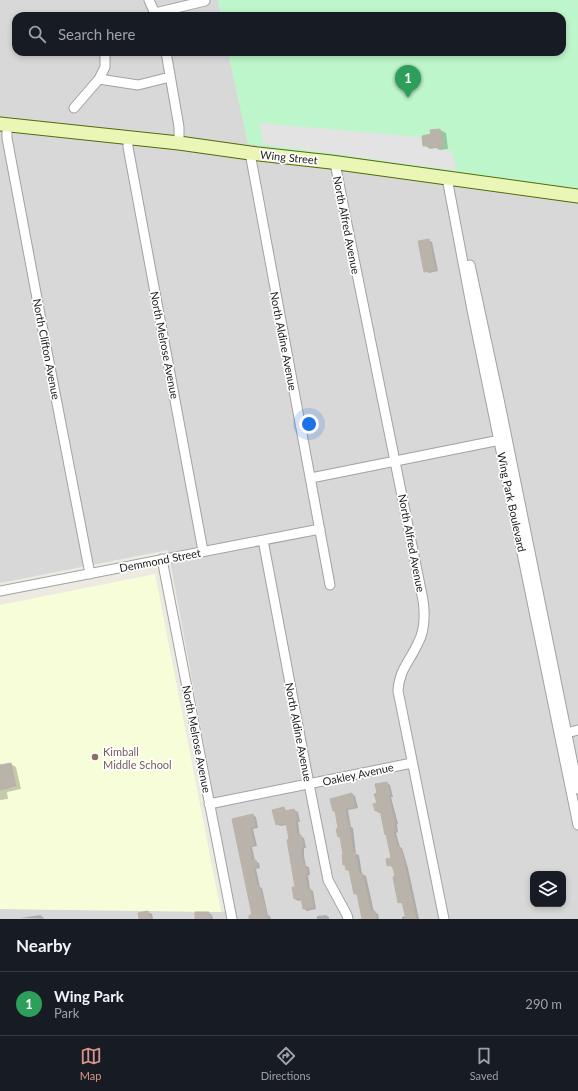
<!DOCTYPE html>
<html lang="en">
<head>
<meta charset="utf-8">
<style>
  :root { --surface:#171b24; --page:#20242c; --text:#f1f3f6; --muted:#9ea1a6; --line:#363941; --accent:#da958b }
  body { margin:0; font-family:Lato,sans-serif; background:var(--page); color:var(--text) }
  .controls { position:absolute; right:12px; bottom:12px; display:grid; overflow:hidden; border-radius:8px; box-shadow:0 2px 6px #0003 }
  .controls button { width:36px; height:36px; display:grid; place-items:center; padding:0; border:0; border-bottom:1px solid var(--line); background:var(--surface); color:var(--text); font:20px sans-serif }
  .you { position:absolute; left:309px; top:424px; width:14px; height:14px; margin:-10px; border:3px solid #fff; border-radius:50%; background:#1a73e8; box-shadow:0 0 0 6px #1a73e833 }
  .badge { display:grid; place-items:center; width:26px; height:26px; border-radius:50%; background:var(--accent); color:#fff; font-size:13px; font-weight:700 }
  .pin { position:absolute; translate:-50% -33px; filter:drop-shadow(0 1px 2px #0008) }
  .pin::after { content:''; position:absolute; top:21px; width:14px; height:12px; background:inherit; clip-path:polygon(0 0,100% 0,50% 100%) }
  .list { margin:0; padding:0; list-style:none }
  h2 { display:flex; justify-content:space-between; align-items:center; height:52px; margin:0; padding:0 16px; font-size:17px }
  h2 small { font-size:13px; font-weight:400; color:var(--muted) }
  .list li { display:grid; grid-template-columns:26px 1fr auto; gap:12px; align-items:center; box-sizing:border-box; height:64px; padding:0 16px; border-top:1px solid var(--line) }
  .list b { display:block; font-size:15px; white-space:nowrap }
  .list p { margin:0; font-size:13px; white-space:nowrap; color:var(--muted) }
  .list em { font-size:13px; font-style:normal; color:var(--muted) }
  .icon { flex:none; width:22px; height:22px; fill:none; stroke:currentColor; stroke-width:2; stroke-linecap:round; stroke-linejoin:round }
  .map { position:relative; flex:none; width:578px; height:919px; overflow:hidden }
  .search { position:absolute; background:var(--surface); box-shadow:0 2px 6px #0003; left:12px; right:12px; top:12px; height:44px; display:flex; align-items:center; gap:10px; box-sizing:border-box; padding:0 14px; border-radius:12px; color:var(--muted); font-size:15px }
  .sheet { height:116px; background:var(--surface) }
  nav { display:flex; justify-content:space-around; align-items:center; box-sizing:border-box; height:56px; border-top:1px solid var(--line); background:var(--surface); font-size:11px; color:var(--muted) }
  nav a { display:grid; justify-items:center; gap:2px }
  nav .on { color:var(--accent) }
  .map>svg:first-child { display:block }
  .residential { fill:#d9d8d8; fill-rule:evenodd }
  .education { fill:#f8fdd9 }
  .park { fill:#bef6cb }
  .parking { fill:#e3e3e3 }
  .shadow { fill:#0003 }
  .building { fill:#b9b3ab; stroke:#bdb3a4 }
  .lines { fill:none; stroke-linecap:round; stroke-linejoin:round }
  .street-casing { stroke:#a2a2a2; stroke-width:11 }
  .secondary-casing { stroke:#526b09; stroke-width:15 }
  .street { stroke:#fff; stroke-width:9 }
  .secondary { stroke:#e9f6b6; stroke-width:13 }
  .education-dot { fill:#8d6e63; stroke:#fff; stroke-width:1.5 }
  .labels { text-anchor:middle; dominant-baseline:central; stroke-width:3.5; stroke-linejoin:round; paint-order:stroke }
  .street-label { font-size:11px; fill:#1b1b1b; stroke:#fff }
  .education-label { font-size:11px; fill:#785e54; stroke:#fff; text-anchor:start }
</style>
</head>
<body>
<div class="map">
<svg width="578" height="919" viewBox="0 0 578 919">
  <rect width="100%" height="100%" fill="#eceae1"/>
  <path class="residential" d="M 0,0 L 218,0 L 221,16 L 16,16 L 16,52 L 228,52 L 578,190 L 578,919 L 0,919 L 0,909 L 235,912 L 168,550 L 0,583 ZM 533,874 L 563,874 L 563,904 L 533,904 Z"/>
  <path class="education" d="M 155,574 L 221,912 L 0,909 L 0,605 Z"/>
  <path class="park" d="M 218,0 L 578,0 L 578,190 L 248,144 L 228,52 L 562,52 L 562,16 L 221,16 Z"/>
  <path class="parking" d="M 259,123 L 421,137 L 423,146 L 452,151 L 457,171 L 263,144 Z"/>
  <path class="shadow" d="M 440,130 L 446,133 L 448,149 L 440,150 L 436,148 L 430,149 L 424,145 L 432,135 L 431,131 Z
    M 428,240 L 432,242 L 438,271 L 429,273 L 425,271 Z
    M 0,764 L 1,766 L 11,764 L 16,767 L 21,789 L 7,792 L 8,799 L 0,800 Z
    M 386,783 L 390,785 L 393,797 L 391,797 L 398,824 L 397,824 L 398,832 L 396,833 L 400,847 L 402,848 L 408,868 L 419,919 L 402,919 L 402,917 L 406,916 L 403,904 L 399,902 L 397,877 L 394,867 L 392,867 L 388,865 L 393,858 L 387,835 L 386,834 L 382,812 L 379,813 L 376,811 L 375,805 L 378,804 L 378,794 Z
    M 352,794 L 355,796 L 358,808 L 348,810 L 351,827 L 353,828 L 356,854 L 359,855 L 362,874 L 366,876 L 374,912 L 378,914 L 379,919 L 363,919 L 358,895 L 355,893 L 350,871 L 347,869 L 336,812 L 334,811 Z
    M 284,808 L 287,811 L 294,810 L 298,812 L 300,822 L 298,822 L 300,836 L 304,838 L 306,848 L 304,848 L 304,856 L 306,866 L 309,867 L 310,875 L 308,875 L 310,889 L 313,891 L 316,909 L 307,911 L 304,909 L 302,900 L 298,901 L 295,899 L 296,887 L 287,825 L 280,826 L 277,824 Z
    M 253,815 L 256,817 L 258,828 L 253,829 L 257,846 L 252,847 L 255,861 L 259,863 L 260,868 L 256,869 L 260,887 L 262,888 L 268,915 L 270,916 L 271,919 L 253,919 L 233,820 Z
    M 148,912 L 152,914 L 153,919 L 140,919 Z
    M 209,913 L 212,915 L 213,919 L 197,919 Z
    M 40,915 L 43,917 L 44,919 L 20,918 Z
    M 326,915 L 329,917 L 329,919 L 317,919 L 317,916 Z"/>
  <path class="building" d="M 440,129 L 443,146 L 433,148 L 433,145 L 423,146 L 422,136 L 431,134 L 430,130 Z
    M 429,239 L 435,270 L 424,272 L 418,241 Z
    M 11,763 L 16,786 L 0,790 L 0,765 Z
    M 387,782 L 390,795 L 388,795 L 395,822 L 394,822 L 395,830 L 393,831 L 397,846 L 399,845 L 402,853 L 416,919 L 406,919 L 402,902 L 398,903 L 393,877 L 395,876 L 392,865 L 387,866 L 386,859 L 391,858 L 386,834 L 385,835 L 380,810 L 375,811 L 373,804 L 377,803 L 374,794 L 377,793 L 375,784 Z
    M 352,793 L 355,807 L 345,809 L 348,825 L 349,825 L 353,853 L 355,852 L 359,874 L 362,873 L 371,912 L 375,911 L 376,919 L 362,919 L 357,894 L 354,894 L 349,870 L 346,870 L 345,865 L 343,865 L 342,855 L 343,854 L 340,837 L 338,837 L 336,829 L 338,828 L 335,811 L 333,811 L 330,799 Z
    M 284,807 L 285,811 L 294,809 L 297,820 L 295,821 L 297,836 L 301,835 L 303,846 L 301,847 L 301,853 L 303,864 L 305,864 L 307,873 L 305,874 L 307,889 L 310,888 L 313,907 L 303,909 L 301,898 L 294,899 L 292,887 L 295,887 L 287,840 L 289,839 L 286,823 L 276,825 L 272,810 Z
    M 253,814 L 255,826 L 250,827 L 254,845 L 249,846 L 252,860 L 256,860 L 257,867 L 253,868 L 257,886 L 259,885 L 268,919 L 249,919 L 249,915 L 252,915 L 232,819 Z
    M 148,911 L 150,919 L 139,919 L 138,913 Z
    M 195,912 L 209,912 L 209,919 L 195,919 Z"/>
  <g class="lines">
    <defs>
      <path id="street" d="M 149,0 L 156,16
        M 155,13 L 205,1
        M 166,52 L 179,127 L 179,143
        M 99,79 L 105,67 L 105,52
        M 74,108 L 99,79 L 138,85 L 170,77
        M 7,125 L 7,138 L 45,341 L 90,574
        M 128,139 L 128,147 L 203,551
        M 250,153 L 330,585
        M 335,163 L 346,219 L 423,600 C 425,614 425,630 418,643 C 410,661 399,670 398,691 L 444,919
        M 447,178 L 472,310 L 578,825
        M 470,265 L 500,404 L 578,789
        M 311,478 L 505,439
        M 263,540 L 309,784 L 328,880 L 347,915 L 348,919
        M 162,559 L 232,919
        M 0,591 L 320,529
        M 566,733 L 578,730
        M 209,804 L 412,763"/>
      <path id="secondary" d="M 0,124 L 179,143 L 250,153 L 331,162 L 578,196"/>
    </defs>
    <use href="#street" class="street-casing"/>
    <use href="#secondary" class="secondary-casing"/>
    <use href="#street" class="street"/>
    <use href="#secondary" class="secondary"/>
  </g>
  <circle class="education-dot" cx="95" cy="757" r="4"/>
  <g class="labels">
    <g class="street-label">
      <text transform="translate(289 157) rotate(6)">Wing Street</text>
      <text transform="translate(347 225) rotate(79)">North Alfred Avenue</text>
      <text transform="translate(284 341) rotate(79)">North Aldine Avenue</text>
      <text transform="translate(165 345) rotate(79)">North Melrose Avenue</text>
      <text transform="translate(47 349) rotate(79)">North Clifton Avenue</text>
      <text transform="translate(512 502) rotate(78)">Wing Park Boulevard</text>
      <text transform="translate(412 543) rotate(79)">North Alfred Avenue</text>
      <text transform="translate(160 560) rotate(-11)">Demmond Street</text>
      <text transform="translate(299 732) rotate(79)">North Aldine Avenue</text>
      <text transform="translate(197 739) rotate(79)">North Melrose Avenue</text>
      <text transform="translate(358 774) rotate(-12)">Oakley Avenue</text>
    </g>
    <g class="education-label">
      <text x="103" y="751">Kimball<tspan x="103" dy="13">Middle School</tspan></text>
    </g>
  </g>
</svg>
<div class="controls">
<button><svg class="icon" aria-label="layers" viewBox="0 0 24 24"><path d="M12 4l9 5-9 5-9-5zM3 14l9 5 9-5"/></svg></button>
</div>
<div class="you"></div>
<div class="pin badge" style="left:408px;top:98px;background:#2e9e5b">1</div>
<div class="search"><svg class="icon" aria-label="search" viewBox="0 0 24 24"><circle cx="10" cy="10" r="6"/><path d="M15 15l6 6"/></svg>Search here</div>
</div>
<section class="sheet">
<h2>Nearby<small></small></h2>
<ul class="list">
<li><span class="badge" style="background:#2e9e5b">1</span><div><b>Wing Park</b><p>Park</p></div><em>290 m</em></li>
</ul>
</section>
<nav>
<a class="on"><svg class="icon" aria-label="map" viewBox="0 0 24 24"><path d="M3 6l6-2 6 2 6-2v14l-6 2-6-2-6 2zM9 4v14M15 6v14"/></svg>Map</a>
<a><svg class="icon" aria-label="directions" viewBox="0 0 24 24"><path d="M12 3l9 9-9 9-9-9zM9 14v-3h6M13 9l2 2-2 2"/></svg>Directions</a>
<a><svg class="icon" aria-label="saved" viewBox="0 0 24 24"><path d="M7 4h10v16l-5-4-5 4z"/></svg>Saved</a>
</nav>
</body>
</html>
